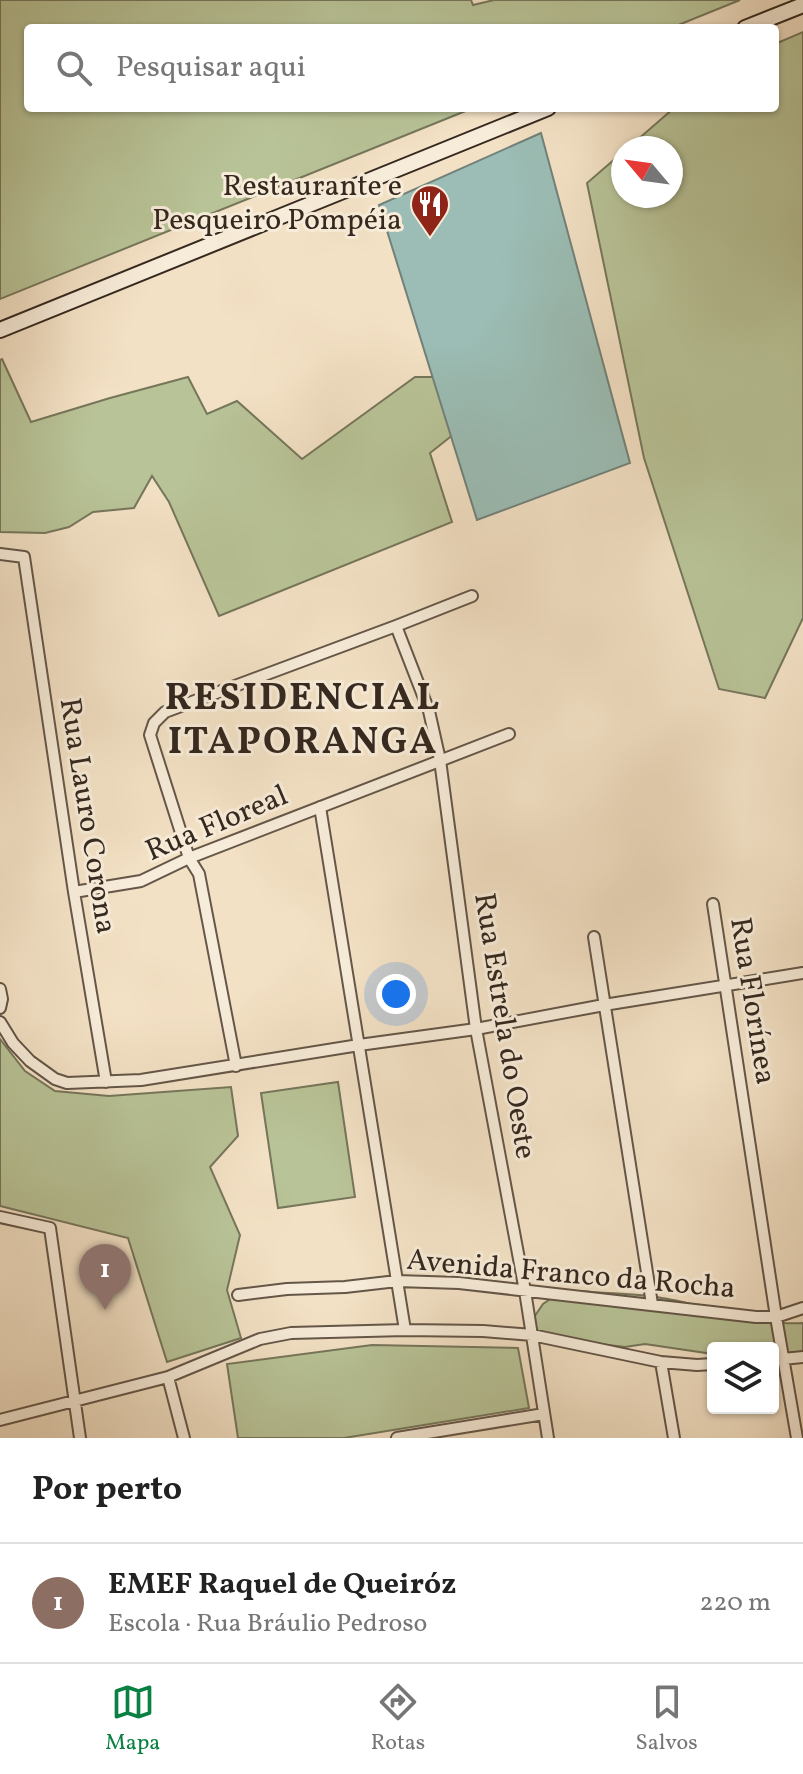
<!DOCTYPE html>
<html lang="pt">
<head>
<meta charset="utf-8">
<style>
  :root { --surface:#fff; --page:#f6f6f6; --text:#222; --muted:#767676; --line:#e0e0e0; --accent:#0b8043 }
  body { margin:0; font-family:Vollkorn,serif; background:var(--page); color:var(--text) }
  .controls { position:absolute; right:24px; bottom:24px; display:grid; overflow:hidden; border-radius:8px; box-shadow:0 2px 6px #0004 }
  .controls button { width:72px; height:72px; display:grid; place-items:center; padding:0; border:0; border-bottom:2px solid var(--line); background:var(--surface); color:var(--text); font:40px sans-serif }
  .compass { position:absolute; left:611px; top:136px; width:72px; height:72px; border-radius:50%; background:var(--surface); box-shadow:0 2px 6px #0004; rotate:299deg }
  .you { position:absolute; left:396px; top:994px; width:28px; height:28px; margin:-20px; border:6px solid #fff; border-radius:50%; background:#1a73e8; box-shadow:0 0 0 12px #1a73e833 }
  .badge { display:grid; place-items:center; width:52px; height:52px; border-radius:50%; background:var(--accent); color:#fff; font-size:26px; font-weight:700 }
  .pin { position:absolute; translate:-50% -66px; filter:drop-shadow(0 2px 4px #0008) }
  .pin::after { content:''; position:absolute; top:42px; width:28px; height:24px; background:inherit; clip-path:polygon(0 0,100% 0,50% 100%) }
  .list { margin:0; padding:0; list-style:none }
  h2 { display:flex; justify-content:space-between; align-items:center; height:104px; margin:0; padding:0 32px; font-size:34px }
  h2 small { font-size:26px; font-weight:400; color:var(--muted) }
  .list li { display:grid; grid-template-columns:52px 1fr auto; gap:24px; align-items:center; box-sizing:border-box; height:120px; padding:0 32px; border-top:2px solid var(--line) }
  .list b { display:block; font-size:30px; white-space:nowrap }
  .list p { margin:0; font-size:26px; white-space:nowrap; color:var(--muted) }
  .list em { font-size:26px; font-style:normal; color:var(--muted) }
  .icon { flex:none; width:44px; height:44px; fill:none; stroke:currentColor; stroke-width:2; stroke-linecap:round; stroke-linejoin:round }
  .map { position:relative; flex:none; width:803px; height:1438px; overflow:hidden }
  .search { position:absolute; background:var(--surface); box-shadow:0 2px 6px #0004; left:24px; right:24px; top:24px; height:88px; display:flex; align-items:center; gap:20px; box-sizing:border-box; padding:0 28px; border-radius:8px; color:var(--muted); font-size:30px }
  .sheet { height:224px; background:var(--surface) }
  nav { display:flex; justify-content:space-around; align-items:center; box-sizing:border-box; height:112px; border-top:2px solid var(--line); background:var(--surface); font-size:22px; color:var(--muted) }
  nav a { display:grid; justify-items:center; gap:4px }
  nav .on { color:var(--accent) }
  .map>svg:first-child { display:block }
  .green { fill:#b8c397; stroke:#76765b; stroke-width:2 }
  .water { fill:#9bbdb5; stroke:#728179; stroke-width:2 }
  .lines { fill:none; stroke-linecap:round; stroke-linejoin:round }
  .minor-casing { stroke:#645648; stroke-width:14 }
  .secondary-casing { stroke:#35281f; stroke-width:18 }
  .minor { stroke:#f7ecd9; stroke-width:10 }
  .secondary { stroke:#f7ecd9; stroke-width:14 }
  .labels { text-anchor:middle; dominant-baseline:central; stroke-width:6; stroke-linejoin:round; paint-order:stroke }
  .poi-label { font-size:30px; fill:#35281f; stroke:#f7ecd9; text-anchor:end }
  .street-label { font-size:30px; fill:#35281f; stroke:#f7ecd9 }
  .district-label { font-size:38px; font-weight:bold; letter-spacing:2px; fill:#35281f; stroke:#f7ecd9 }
</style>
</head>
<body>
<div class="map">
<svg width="803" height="1438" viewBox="0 0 803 1438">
  <rect width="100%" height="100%" fill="#f3e1c5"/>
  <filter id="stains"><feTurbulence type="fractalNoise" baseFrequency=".0025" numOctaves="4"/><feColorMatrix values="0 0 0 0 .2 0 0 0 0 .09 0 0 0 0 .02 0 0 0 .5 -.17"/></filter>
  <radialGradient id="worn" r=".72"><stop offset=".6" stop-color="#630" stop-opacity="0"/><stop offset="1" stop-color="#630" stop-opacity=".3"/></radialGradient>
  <path class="green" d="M 0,0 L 471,0 L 473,5 L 494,0 L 740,0 L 671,28 L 28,28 L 28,108 L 473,108 L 0,299 Z
    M 803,32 L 803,618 L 765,698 L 719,689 L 644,458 L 587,183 L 623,152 L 623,196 L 671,196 L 671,148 L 628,148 L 674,108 L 775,108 L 775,44 Z
    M 2,359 L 31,422 L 110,398 L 188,377 L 207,414 L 237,401 L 302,459 L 415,377 L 472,377 L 493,403 L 430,453 L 452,522 L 219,616 L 169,502 L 152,476 L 134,508 L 93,512 L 69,527 L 45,533 L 0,532 L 0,360 Z
    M 0,1039 L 25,1071 L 55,1091 L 109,1096 L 231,1087 L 238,1136 L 210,1167 L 240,1235 L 227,1290 L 241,1338 L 167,1362 L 128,1238 L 0,1206 Z
    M 338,1082 L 355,1197 L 278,1208 L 261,1093 Z
    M 581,1291 C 608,1294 636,1293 662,1298 C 709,1305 756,1326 803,1323 L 803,1353 L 773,1355 L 773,1348 L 713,1348 L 713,1354 L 645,1344 L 625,1347 L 564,1340 L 545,1337 L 530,1323 L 543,1304 L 559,1293 Z
    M 372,1345 L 518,1348 L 529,1408 L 344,1438 L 238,1438 L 227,1364 Z"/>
  <path class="water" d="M 541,133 L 630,463 L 477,520 L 379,205 Z"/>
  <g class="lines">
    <defs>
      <path id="minor" d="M 0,554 L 24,557 L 74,892 L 106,1082
        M 396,626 L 429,711 L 440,760 L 476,1029 L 525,1291 L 548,1438
        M 320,807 L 405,1330
        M 74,892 L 141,881 L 189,858 L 509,734
        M 713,904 L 776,1317 L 797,1438
        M 594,937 L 652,1304
        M 0,989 L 2,999 L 0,1008
        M 0,1022 L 13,1043 L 30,1061 L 55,1079 L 67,1083 L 141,1080 L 359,1045 L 476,1029 L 604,1005 L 803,973
        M 236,1066 L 199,874 L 189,858 L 150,735 L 154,723 L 165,712 L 396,626 L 472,596
        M 0,1217 L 50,1228 L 80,1438
        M 238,1295 L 287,1289 L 345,1287 L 397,1281 L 459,1283 L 756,1317 L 776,1317 L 803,1308
        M 773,1360 L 803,1357
        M 661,1362 L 674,1438
        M 168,1377 L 184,1438
        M 0,1420 L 168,1377 L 260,1339 L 291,1333 L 405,1330 L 483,1331 L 532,1335 L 661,1362 L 697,1365 L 713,1364
        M 397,1438 L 544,1414"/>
      <path id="secondary" d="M 745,28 L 803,5
        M 0,330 L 548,108"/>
    </defs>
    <use href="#minor" class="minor-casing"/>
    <use href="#secondary" class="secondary-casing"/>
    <use href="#minor" class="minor"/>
    <use href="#secondary" class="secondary"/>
  </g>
  <defs>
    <symbol id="restaurant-pin" viewBox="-11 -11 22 30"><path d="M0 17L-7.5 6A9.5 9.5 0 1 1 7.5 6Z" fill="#8f2418" stroke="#f7ecd9"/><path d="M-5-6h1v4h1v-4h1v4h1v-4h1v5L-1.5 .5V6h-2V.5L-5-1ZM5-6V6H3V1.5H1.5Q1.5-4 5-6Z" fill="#fff"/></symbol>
  </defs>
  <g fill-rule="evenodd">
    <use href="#restaurant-pin" x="408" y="182" width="44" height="60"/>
  </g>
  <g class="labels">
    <g class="poi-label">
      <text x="402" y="187">Restaurante e<tspan x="402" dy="34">Pesqueiro Pompéia</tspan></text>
    </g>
    <g class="street-label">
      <text transform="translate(87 816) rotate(81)">Rua Lauro Corona</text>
      <text transform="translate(217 824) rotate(-23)">Rua Floreal</text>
      <text transform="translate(752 1001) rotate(81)">Rua Florínea</text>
      <text transform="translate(504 1026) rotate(81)">Rua Estrela do Oeste</text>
      <text transform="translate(571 1275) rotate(5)">Avenida Franco da Rocha</text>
    </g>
    <g class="district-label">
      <text x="303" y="699">RESIDENCIAL<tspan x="303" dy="44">ITAPORANGA</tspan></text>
    </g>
  </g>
  <rect width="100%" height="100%" filter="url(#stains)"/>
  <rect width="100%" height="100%" fill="url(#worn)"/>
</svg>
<div class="controls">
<button><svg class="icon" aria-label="layers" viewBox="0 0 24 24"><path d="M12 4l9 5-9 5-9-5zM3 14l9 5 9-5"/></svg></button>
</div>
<svg class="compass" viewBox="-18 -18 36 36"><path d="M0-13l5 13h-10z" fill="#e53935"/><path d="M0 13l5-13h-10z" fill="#767676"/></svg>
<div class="you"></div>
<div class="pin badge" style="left:105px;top:1310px;background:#8d6e63">1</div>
<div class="search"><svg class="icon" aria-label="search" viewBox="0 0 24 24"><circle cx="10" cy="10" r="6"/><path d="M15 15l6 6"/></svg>Pesquisar aqui</div>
</div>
<section class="sheet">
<h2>Por perto<small></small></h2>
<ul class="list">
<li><span class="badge" style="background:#8d6e63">1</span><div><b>EMEF Raquel de Queiróz</b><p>Escola · Rua Bráulio Pedroso</p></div><em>220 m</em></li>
</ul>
</section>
<nav>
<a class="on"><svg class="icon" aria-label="map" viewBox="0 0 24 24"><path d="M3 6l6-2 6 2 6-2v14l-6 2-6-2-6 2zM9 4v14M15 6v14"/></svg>Mapa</a>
<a><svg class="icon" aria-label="directions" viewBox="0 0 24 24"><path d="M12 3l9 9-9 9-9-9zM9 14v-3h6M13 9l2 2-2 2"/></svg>Rotas</a>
<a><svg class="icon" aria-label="saved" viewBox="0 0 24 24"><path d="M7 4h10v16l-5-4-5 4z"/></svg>Salvos</a>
</nav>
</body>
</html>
